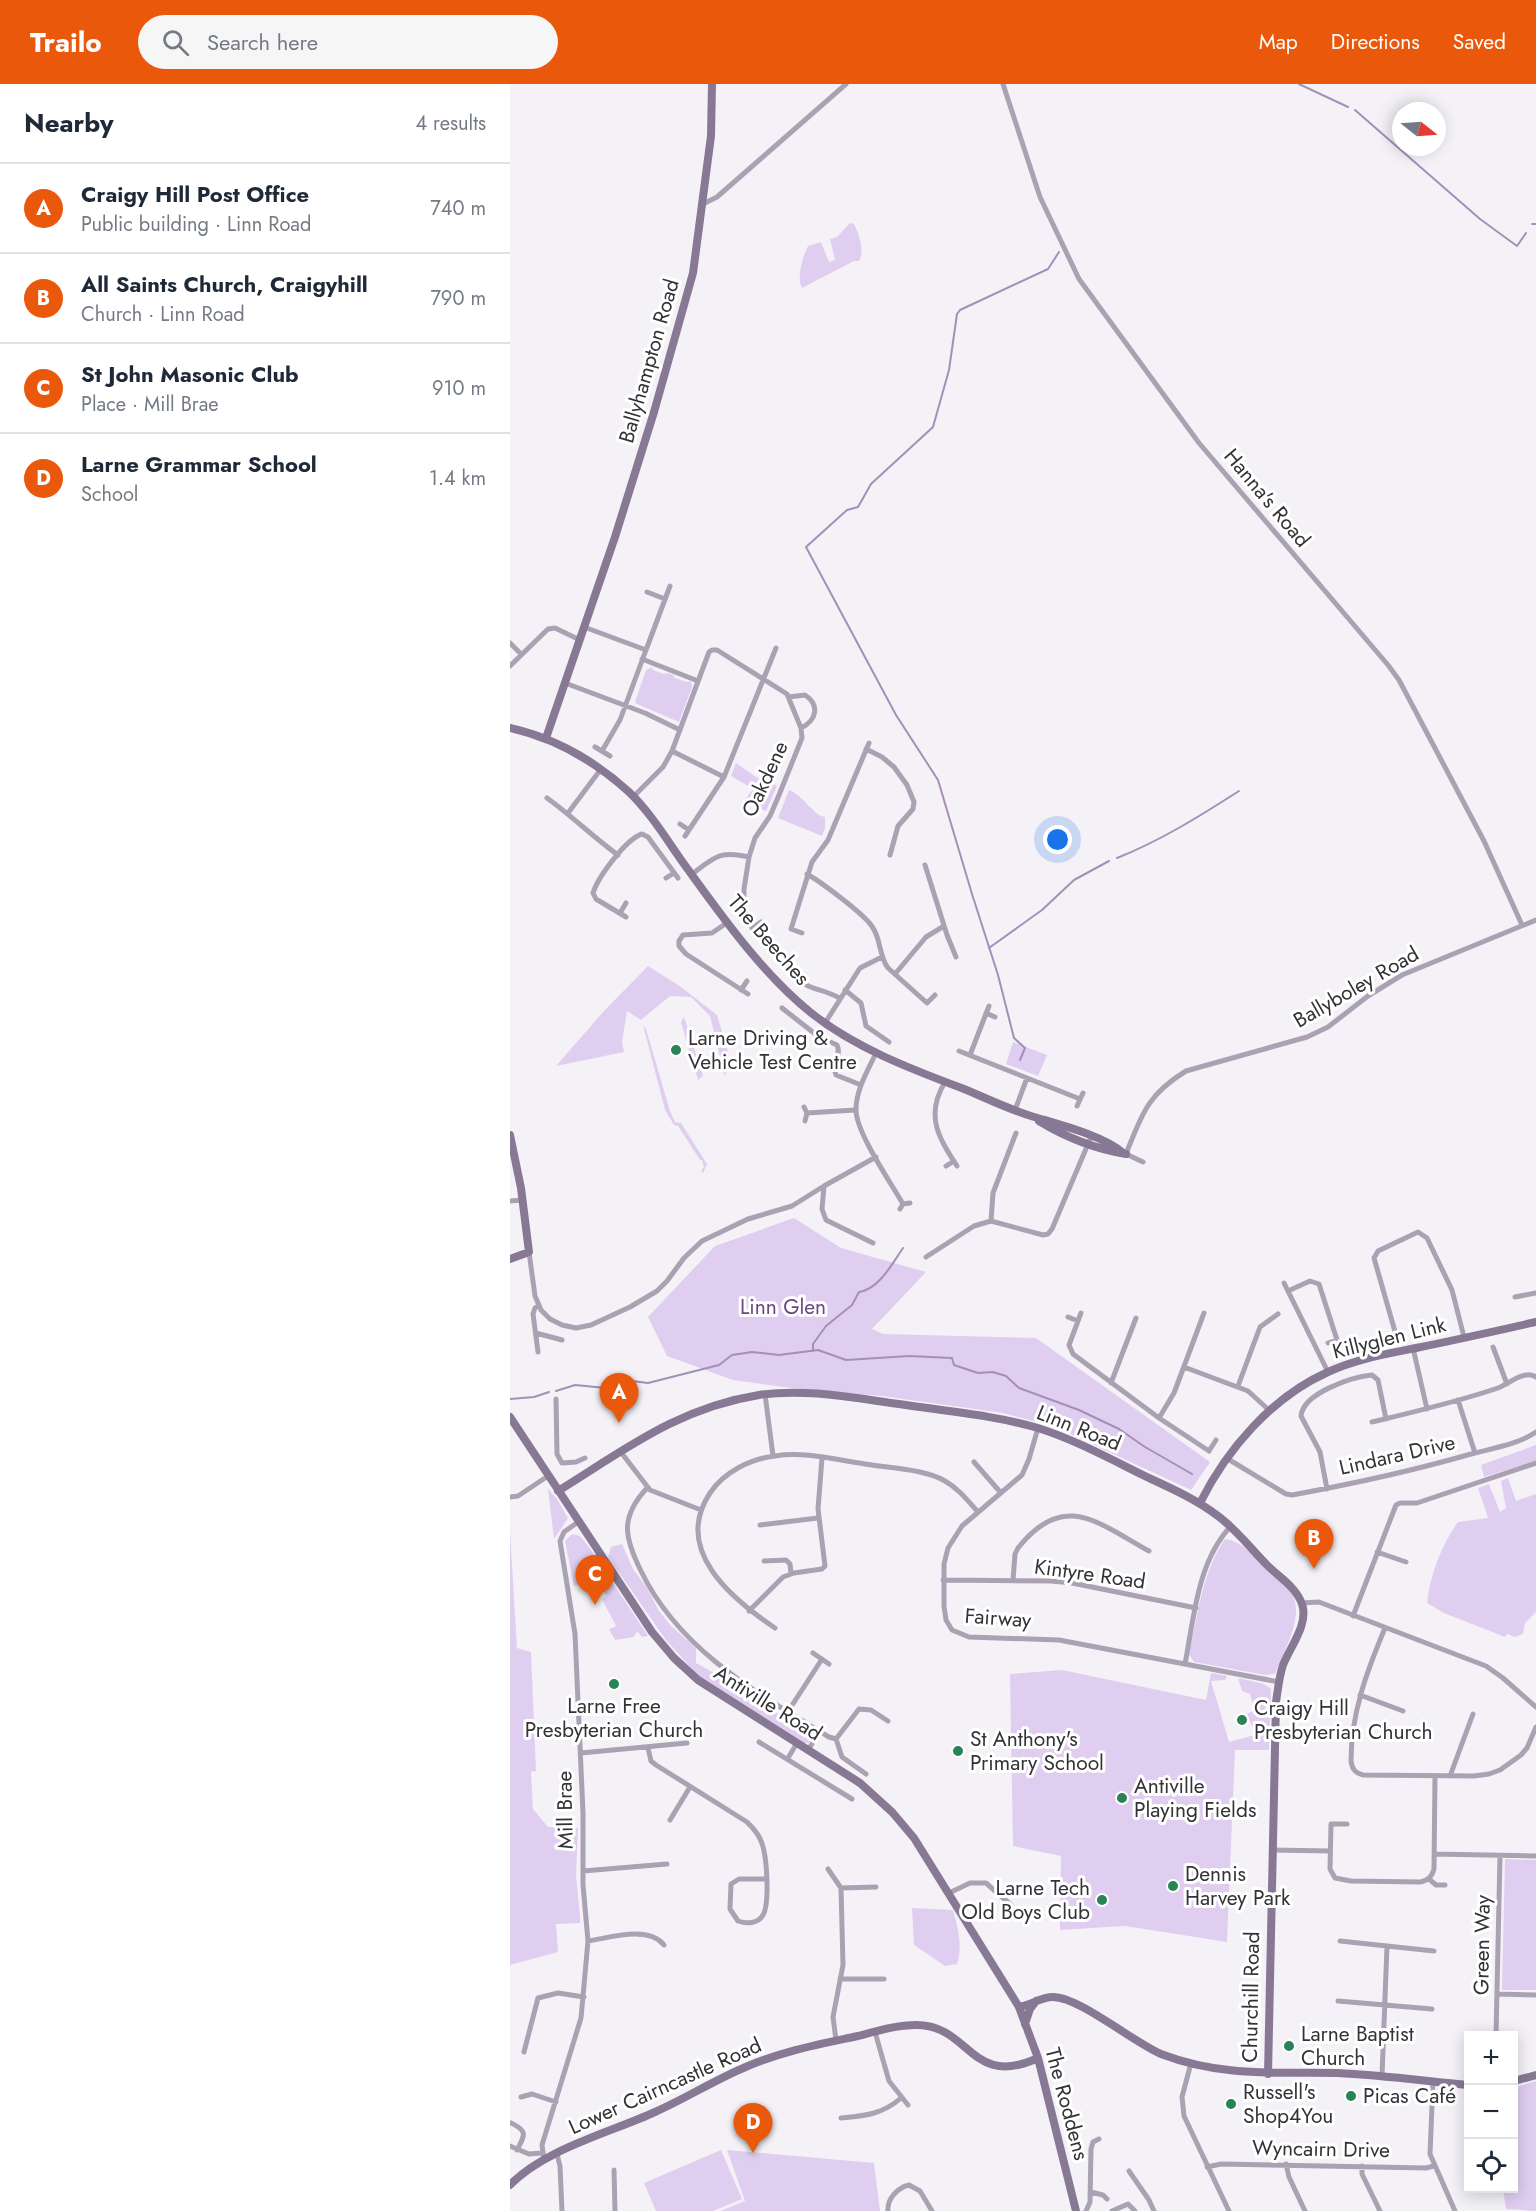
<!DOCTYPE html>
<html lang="en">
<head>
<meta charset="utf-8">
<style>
  :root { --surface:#fff; --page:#f6f6f7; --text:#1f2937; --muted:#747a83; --line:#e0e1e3; --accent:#ea580c }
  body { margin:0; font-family:Jost,sans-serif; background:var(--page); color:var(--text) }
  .controls { position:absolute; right:18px; bottom:18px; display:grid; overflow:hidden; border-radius:0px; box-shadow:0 3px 15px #0003 }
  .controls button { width:54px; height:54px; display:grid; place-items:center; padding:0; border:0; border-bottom:2px solid var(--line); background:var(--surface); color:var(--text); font:30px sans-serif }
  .compass { position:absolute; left:882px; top:18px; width:54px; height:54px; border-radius:50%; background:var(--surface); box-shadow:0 3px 15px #0003; rotate:107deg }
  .you { position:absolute; left:548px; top:756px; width:21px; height:21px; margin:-15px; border:4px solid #fff; border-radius:50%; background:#1a73e8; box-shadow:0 0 0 9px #1a73e833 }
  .badge { display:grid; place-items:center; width:39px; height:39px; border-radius:50%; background:var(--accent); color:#fff; font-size:20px; font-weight:700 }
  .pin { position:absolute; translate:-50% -50px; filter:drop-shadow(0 2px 3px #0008) }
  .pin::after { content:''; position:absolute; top:32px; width:21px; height:18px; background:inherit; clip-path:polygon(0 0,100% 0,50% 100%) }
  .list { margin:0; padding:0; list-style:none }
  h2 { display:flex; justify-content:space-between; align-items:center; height:78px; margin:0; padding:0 24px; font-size:26px }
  h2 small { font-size:20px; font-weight:400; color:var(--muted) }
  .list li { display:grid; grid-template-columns:39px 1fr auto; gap:18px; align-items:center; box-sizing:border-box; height:90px; padding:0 24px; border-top:2px solid var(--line) }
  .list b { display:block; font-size:22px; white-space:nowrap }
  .list p { margin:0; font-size:20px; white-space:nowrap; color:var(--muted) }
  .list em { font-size:20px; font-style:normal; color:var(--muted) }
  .icon { flex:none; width:33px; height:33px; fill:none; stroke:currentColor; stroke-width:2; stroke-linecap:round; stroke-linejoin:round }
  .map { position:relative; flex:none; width:1026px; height:2127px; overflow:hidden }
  header { display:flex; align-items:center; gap:36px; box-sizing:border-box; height:84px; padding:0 30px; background:var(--accent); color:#fff }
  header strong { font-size:28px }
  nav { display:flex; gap:33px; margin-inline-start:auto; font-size:21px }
  .search { width:420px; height:54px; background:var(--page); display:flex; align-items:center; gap:15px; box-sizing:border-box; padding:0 21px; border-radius:33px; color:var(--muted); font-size:22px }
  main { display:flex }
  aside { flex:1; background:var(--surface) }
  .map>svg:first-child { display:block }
  .green { fill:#e0cef1 }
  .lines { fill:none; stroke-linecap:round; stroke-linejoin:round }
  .stream { stroke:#a48fb8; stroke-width:2 }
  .street { stroke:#aaa1b3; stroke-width:5 }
  .secondary { stroke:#877994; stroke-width:8 }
  .poi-dot { fill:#2a8257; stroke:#fff; stroke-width:2 }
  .labels { text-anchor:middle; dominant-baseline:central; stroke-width:6; stroke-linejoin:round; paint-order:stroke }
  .street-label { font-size:21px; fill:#333234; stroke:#fff }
  .poi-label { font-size:21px; fill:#333234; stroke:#fff; text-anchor:start }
  .park-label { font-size:21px; fill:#664980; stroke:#fff }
</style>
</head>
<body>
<header>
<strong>Trailo</strong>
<div class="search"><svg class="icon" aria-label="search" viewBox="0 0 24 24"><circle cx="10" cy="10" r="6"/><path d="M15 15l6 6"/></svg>Search here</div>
<nav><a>Map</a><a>Directions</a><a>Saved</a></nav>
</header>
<main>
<aside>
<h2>Nearby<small>4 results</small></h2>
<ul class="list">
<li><span class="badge">A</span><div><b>Craigy Hill Post Office</b><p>Public building · Linn Road</p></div><em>740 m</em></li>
<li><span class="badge">B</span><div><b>All Saints Church, Craigyhill</b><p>Church · Linn Road</p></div><em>790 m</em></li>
<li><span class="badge">C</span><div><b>St John Masonic Club</b><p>Place · Mill Brae</p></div><em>910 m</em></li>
<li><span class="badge">D</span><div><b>Larne Grammar School</b><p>School</p></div><em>1.4 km</em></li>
</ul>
</aside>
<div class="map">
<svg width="1026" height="2127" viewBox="0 0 1026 2127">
  <rect width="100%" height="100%" fill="#f4f2f7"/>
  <path class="green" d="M 340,139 L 344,140 C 349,150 355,167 349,177 L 344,177 L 292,204 C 286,193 293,173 298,162 L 311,158 L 319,178 L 325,176 L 320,155 L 327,153 Z
    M 142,583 L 143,586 L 154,590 L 158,589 L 163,591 L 165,594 L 177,598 L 181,597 L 182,603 L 169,638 L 127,620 L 125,618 L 136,586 Z
    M 226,679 L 246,693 L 267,702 L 256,727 L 234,717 L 243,705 L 221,692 Z
    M 279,706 C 294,712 304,732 315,733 L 315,744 L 312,752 L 268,734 Z
    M 138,882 L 171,903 L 207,931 L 219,971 L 215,993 L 200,932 L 181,913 L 160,912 L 131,936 L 117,927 L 112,958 L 114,968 L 46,982 L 94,927 Z
    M 174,933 L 193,992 L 188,996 L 171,938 Z
    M 133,941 L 136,945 L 160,1027 L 165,1038 L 171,1039 L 197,1080 L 193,1089 L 191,1087 L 194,1083 L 192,1076 L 190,1076 L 168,1042 L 164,1041 L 155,1026 Z
    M 503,958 L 537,971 L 528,992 L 496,980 Z
    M 284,1134 L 331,1164 L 416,1188 L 362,1245 L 373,1250 L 526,1254 L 700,1378 L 681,1406 L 543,1342 L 493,1329 L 372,1312 L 281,1304 L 223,1296 L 157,1272 L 138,1233 L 205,1162 Z
    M 1026,1361 L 1026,1377 L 974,1393 L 971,1381 Z
    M 998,1394 L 1006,1417 L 1026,1410 L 1026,1528 L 1015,1539 L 1013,1550 L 1005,1553 L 997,1550 L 995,1553 L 934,1529 L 917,1519 C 920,1491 932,1460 948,1438 L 978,1434 L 968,1404 L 979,1400 L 990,1428 L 996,1424 L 991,1397 Z
    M 38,1405 L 47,1415 L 58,1434 L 44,1455 Z
    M 0,1449 L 7,1564 L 21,1568 L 26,1687 L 21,1688 L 23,1725 L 38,1743 L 68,1744 L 66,1791 L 70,1833 L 70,1839 L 46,1840 L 48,1868 L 0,1881 Z
    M 62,1450 L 70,1452 L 79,1463 L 138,1552 L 132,1553 L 127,1547 L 124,1553 L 105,1556 L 99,1545 L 106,1542 L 92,1515 L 96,1512 L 88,1493 L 64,1502 L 55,1457 Z
    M 715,1455 C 731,1457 742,1470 752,1481 C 762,1490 775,1499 782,1510 C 795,1532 773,1569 765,1590 L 755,1591 L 684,1578 L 679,1570 C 688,1530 692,1489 715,1455 Z
    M 112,1460 L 123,1485 L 137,1504 L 149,1527 L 161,1542 L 186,1564 L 186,1579 L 228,1602 L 253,1622 L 299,1646 L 302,1655 L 299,1659 L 294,1659 L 192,1596 L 156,1556 L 98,1473 L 101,1463 Z
    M 552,1586 L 696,1616 L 701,1589 L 717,1592 L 715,1596 L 701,1597 L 719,1658 L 745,1651 L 737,1630 L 745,1626 L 744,1624 L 741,1625 L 743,1621 L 740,1610 L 732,1607 L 728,1594 L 754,1600 L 761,1605 L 759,1666 L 725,1666 L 717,1858 L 615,1842 L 550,1846 L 551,1772 L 503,1762 L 500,1590 Z
    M 995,1775 L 1026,1776 L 1026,1906 L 992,1906 Z
    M 402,1824 L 443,1826 C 448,1844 453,1862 447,1880 L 435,1882 L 404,1861 Z
    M 1026,1997 L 1026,2127 L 996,2125 L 993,2105 L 1004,2104 L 1004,2004 Z
    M 211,2066 L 232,2115 L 203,2127 L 146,2127 L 134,2099 Z
    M 217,2066 L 364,2079 L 370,2127 L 210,2127 L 235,2117 Z"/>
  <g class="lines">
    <path class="stream" d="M 789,0 L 838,23
      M 845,26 L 970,135 L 1007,162 L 1016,149
      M 1022,140 L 1026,140
      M 607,774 C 650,757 690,732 729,707
      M 479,864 L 532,826 L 564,796 L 599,777
      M 510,976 L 515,964 L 504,954 L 488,891 L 462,810 L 428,696 L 386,631 L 296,463 L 337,426 L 348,423 L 361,400 L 423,343 L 439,286 L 447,230 L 450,226 L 538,185 L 549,168
      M 303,1267 L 303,1260 L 316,1242 L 342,1221 L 349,1208 C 369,1205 382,1180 393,1164
      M 46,1307 L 65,1301 L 96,1304 L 114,1296 L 138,1299 L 209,1281 L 222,1271 L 242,1268 L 269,1271 L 308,1266 L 336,1276 L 399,1272 L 442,1274 L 444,1281 L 468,1289 L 483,1288 L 496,1292 L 509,1304 L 569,1326 L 609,1345 L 635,1363 L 682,1390
      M 0,1315 L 24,1313 L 39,1308"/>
    <path class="street" d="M 493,0 L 530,113 L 569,195 L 689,359 L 878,581 L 889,596 L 974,757 L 1012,841
      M 191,121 L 207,113 L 336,0
      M 137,508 L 155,515
      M 74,543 L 136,566 L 110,636 L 92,667
      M 0,559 L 11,570
      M 136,566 L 160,502
      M 132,575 L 188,597
      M 0,582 L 38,545 L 45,544 L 70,556
      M 55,599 L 135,629 L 170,646
      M 279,613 L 295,611 C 310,621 307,636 291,644
      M 85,663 L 100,672
      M 356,665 L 372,673 L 384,683 L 397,701 L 404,718 L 403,725 L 388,742 L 380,771
      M 162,667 L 214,693
      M 123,713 L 153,683 L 162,667 L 199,568 L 202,566 L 207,566 L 277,610 L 291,644 L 292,654 L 269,711 L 260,732 L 245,754 L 239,773 L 234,805 L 234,832 L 246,849
      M 37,714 C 62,732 83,753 108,771
      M 58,729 L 91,685
      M 170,740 L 179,746
      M 175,752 L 214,693 L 266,564
      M 415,781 L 437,851 L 446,873
      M 182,790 C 205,773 210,766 239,773
      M 297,790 C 311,798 357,832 363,844 C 371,856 369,872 378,884 L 417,919 L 425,911
      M 156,794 L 164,789
      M 110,829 L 116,819
      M 116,833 L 86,815 L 83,809 C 88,793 116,755 132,750 L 138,753 L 168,794
      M 218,838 L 202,849 L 173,851 L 169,857 L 169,862 L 176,870 L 238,910
      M 242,844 L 251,838
      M 292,849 L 281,845 L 302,778 L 318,756 L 359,659
      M 281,884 C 294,909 310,902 329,914
      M 385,890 L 416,853 L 434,842
      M 231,906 L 237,897
      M 335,906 L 351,919 L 356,942 L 379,958
      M 272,924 L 309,953 L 327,961 C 332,972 321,980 326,991 L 351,1001
      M 476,929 L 485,933
      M 315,939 L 350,884 L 372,873
      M 449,967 L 570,1015
      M 366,969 C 358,986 346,1006 346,1025 C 345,1047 381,1099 393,1120
      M 460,971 L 479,922
      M 435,998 C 415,1031 428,1053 447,1082
      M 567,1022 L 573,1009
      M 294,1023 L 297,1029 L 295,1037
      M 505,1026 L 517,994
      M 297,1029 L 345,1026
      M 633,1078 L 616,1070 C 632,1030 637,1011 676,987 L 797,953 L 818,943 L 858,912 L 892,891 L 1026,836
      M 436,1082 L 444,1077
      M 314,1102 L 312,1125 L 316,1136 L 363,1159
      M 0,1117 L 12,1116
      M 390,1125 L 393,1120 L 400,1119
      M 481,1137 L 483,1109 L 506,1049
      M 19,1168 L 25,1212 L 31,1226 L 40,1235 L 52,1241 L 66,1244 L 81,1241 L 120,1223 L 147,1207 L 157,1197 L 174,1174 L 192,1157 L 238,1135 L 282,1122 L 314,1102 L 366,1073
      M 416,1173 L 464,1142 L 481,1137 L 533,1151 L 538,1150 L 542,1145 L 581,1053
      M 774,1199 L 818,1288
      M 778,1207 L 800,1197 L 809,1200 L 829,1262
      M 1005,1213 L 1026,1209
      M 571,1229 L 559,1261 L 563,1270 L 649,1334 L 699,1367 L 706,1356
      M 558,1233 L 568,1237
      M 26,1249 L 52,1256
      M 886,1251 L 864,1174 L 868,1167 L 908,1148 L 917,1154 L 942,1206 L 954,1253
      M 818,1259 L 827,1256
      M 983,1263 L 997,1300
      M 903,1264 L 917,1325
      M 28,1268 L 23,1230 L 25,1224 L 29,1221
      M 674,1283 L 738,1307 L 760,1327
      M 601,1299 L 626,1234
      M 728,1302 L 750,1243 L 768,1230
      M 255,1310 L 263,1372
      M 46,1315 L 47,1370 L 52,1379 L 66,1378 L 75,1374
      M 948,1316 L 965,1369
      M 649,1334 L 664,1309 L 694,1229
      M 862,1338 C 904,1328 947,1318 988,1304 C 999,1300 1015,1285 1026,1293
      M 528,1344 L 519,1375 L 512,1391 L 452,1442 L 438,1464 L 434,1480 L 434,1522 L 436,1536 L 442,1546 L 459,1553 L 549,1556 L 769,1598
      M 110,1367 L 140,1406 L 191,1426
      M 718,1375 L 776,1410 L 782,1411 C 842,1400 902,1387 961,1370 C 983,1364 1007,1361 1026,1348
      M 464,1378 L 491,1409
      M 137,1404 C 110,1433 114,1453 131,1487 C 169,1566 247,1609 319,1653 L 326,1655
      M 817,1405 L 810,1368 L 791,1332 C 793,1309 842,1293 862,1291 L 868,1296 L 876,1335
      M 0,1413 L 8,1412 L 38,1392
      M 250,1441 L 308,1434
      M 867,1468 L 896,1478
      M 254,1477 L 276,1476 L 280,1480 L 281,1489
      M 433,1496 L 541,1497 L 562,1499 L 686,1524
      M 503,1496 L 505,1470 L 508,1464 C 554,1406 588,1439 639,1467
      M 792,1519 L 809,1518 L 976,1582 L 993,1594 L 1026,1623
      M 239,1527 L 273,1493 L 284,1489 L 312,1485 L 315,1482 L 308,1425 L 312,1374
      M 843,1532 L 886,1421 L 890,1419 L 907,1419 L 1026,1379
      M 265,1544 C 222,1515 162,1466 200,1409 C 214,1388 240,1375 265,1372 C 295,1367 326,1376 355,1380 C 378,1384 415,1385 435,1397 C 449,1405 458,1417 468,1428
      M 875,1544 C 857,1587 841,1629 841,1677 C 842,1685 845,1689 853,1691 L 964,1692 L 979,1690 L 990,1686 L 1011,1671 L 1017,1664 L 1026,1643
      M 303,1569 L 319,1580
      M 675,1580 C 684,1534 687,1478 721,1442
      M 850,1611 L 893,1627
      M 279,1626 L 312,1575
      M 765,1652 L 842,1654
      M 326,1655 L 349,1625 L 361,1626 L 378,1637
      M 326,1655 L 332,1673 L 356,1690
      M 249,1658 L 342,1715
      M 138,1664 L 141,1677 L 146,1681 L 237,1738 C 243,1744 248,1749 251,1757 C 257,1770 260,1819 253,1831 C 248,1840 236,1840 228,1837 L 220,1825 L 221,1800 L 229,1795 L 256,1795
      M 298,1666 L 310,1647
      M 71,1669 L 177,1659
      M 278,1674 L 287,1659
      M 940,1692 L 963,1630
      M 160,1736 L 180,1703
      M 837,1740 L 821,1740 L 820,1785 L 825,1794 L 841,1797 L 910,1798 C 918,1797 922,1793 924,1785 L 925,1692
      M 762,1766 L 820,1767
      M 924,1770 L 1026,1772
      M 318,1785 L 331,1804 L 333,1881 L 323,1933 L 326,1956
      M 73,1787 L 157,1780
      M 919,1795 L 926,1801 L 935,1801
      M 331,1804 L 366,1803
      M 439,1809 L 460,1799 L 476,1799 L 501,1821
      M 78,1857 C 99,1854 138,1841 154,1861
      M 830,1857 L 924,1867
      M 330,1895 L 374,1895
      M 987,1910 L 1026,1911
      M 828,1917 L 922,1925
      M 365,1948 L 379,1997 L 398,2021
      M 986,1952 L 990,1772
      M 14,1968 L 28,1914 L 48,1909 L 74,1913
      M 681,1979 L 672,2013 L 674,2032 L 719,2127
      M 872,1992 L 877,1862
      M 923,1998 L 920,2070 L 945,2127
      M 11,2013 L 22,2010 L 46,2018
      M 331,2034 C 355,2032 373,2030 391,2014
      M 1,2039 C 18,2047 15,2051 7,2066
      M 0,2062 L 19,2070 L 32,2069
      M 47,2070 L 50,2082 L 52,2127
      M 34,2075 L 32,2061 L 71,1934 L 78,1857 L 73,1801 L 73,1729 L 65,1550 L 50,1457 L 54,1448 L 68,1438
      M 776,2080 L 779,2093 L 795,2127
      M 852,2082 L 852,2090 L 870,2127
      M 697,2083 L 711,2080 L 916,2084 L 924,2082
      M 104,2086 L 105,2127
      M 619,2087 L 639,2116 L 644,2127
      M 581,2108 L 593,2111 L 597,2115
      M 378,2127 C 377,2115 387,2104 399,2101 L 410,2107 L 422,2127
      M 576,2127 L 580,2118 L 581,2065 L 583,2058 L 589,2055
      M 602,2127 L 618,2120 L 625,2127"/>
    <path class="secondary" d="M 0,644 C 44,654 85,677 119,708 C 140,728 157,756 174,780 C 212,832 250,887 300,928 C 345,964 401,985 454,1005 C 476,1014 498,1025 521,1032 C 547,1040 595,1052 613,1069
      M 36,654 L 105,453 L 144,328 L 183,189 L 201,52 L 202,0
      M 529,1037 C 555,1053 587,1065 616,1070
      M 0,1051 L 11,1104 L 19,1168 L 0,1175
      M 0,1333 L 142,1548 L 164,1574 L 188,1596 L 350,1699 L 382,1728 L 404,1754 L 509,1923 L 528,1974 L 566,2127
      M 48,1407 C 116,1365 168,1324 249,1311 C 295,1304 344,1314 389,1320 C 435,1327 483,1331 528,1344 C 566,1356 602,1376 639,1394 C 663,1405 687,1416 708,1432 C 727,1446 741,1465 758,1482 C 769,1493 786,1503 792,1520 C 799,1540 780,1563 773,1581 C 769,1593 768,1605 766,1618 L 758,1990
      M 690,1419 C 717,1365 762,1313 818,1288 C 846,1275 876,1270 906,1264 C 946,1256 986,1247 1026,1238
      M 509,1923 C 521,1921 531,1913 543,1913 C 569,1913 623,1958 651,1970 C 711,1993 765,1988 827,1989 C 871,1991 915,1997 958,2001
      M 515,1940 L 520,1925 L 526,1917
      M 1004,1997 L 1026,1991
      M 0,2101 C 35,2065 99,2049 145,2028 C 177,2014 206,1995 238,1982 C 273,1967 311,1960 348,1952 C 367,1947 387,1941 406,1941 C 461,1941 460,2005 528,1974"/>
  </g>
  <g class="poi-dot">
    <circle cx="166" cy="966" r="6"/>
    <circle cx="104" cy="1600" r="6"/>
    <circle cx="732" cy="1636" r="6"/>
    <circle cx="448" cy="1667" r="6"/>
    <circle cx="612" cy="1714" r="6"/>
    <circle cx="663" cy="1802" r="6"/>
    <circle cx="592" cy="1816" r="6"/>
    <circle cx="779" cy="1962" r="6"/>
    <circle cx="841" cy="2012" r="6"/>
    <circle cx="721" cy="2020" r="6"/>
  </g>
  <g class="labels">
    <g class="street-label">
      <text transform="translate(139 277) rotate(-74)">Ballyhampton Road</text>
      <text transform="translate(757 414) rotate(50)">Hanna's Road</text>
      <text transform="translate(255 695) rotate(-65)">Oakdene</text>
      <text transform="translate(259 856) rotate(49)">The Beeches</text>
      <text transform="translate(846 903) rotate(-30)">Ballyboley Road</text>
      <text transform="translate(879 1254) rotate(-14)">Killyglen Link</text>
      <text transform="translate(569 1344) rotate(22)">Linn Road</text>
      <text transform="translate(887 1371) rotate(-13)">Lindara Drive</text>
      <text transform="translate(580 1490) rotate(8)">Kintyre Road</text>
      <text transform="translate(488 1534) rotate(4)">Fairway</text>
      <text transform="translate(258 1619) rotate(32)">Antiville Road</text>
      <text transform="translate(55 1726) rotate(-91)">Mill Brae</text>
      <text transform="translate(972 1861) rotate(-89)">Green Way</text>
      <text transform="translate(741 1913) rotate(-89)">Churchill Road</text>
      <text transform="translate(155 2002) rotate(-24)">Lower Cairncastle Road</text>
      <text transform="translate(557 2020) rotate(75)">The Roddens</text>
      <text transform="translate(811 2065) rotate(1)">Wyncairn Drive</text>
    </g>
    <g class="poi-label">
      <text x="178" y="954">Larne Driving &amp;<tspan x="178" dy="24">Vehicle Test Centre</tspan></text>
      <text x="104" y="1622" text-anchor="middle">Larne Free<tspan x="104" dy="24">Presbyterian Church</tspan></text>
      <text x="744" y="1624">Craigy Hill<tspan x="744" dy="24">Presbyterian Church</tspan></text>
      <text x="460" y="1655">St Anthony's<tspan x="460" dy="24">Primary School</tspan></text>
      <text x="624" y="1702">Antiville<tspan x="624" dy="24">Playing Fields</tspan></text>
      <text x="675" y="1790">Dennis<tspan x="675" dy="24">Harvey Park</tspan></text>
      <text x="580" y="1804" text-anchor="end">Larne Tech<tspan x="580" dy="24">Old Boys Club</tspan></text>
      <text x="791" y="1950">Larne Baptist<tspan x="791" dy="24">Church</tspan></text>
      <text x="733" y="2008">Russell's<tspan x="733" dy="24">Shop4You</tspan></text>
      <text x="853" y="2012">Picas Café</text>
    </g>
    <g class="park-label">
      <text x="273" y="1223">Linn Glen</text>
    </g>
  </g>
</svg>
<div class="controls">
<button>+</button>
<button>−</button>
<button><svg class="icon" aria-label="locate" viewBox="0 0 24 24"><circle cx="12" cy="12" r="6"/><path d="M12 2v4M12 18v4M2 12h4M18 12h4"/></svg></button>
</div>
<svg class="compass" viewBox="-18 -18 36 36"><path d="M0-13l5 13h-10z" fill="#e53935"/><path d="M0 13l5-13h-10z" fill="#747a83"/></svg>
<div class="you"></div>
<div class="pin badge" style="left:109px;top:1339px">A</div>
<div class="pin badge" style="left:804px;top:1485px">B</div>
<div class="pin badge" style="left:85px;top:1521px">C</div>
<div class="pin badge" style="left:243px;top:2069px">D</div>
</div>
</main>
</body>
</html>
